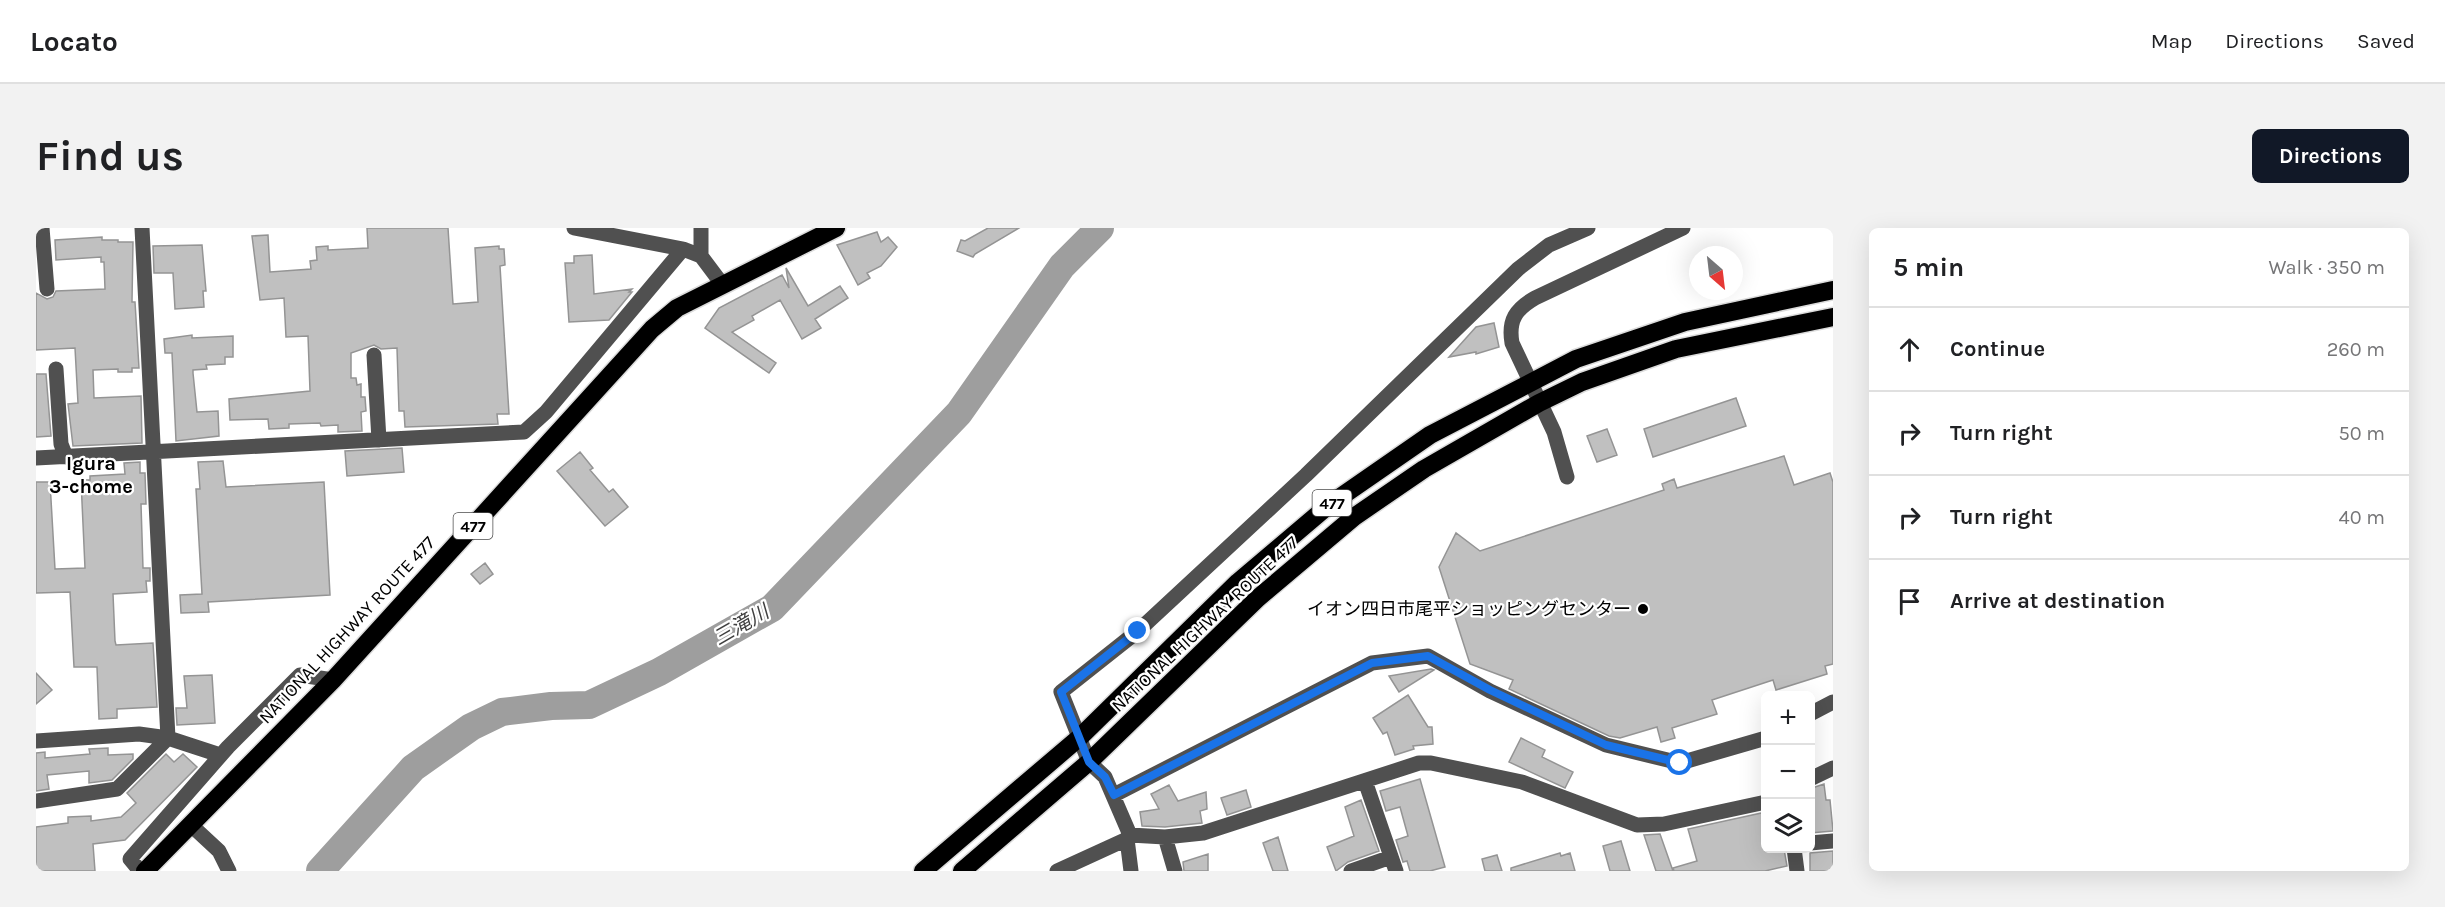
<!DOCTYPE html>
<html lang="en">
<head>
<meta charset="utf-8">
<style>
  :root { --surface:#fff; --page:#f2f2f2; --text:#202124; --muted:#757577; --line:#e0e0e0; --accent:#111827 }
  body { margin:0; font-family:Karla,"Noto Sans JP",sans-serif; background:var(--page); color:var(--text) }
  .controls { position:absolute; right:18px; bottom:18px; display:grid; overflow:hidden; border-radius:9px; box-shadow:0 6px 24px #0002 }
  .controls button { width:54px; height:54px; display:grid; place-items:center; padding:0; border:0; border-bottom:2px solid var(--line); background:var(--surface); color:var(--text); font:30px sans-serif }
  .compass { position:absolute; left:1653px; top:18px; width:54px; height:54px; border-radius:50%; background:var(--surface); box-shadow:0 6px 24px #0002; rotate:152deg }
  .stop { position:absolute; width:18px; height:18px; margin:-14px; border:4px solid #1a73e8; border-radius:50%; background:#fff }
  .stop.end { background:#1a73e8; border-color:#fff; box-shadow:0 2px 6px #0008 }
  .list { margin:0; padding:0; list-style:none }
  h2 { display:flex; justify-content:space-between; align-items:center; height:78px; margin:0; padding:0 24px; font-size:26px }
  h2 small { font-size:20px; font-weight:400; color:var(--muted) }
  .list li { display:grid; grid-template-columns:39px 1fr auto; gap:18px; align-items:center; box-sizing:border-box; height:84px; padding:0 24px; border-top:2px solid var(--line) }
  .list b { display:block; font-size:22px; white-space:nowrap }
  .list em { font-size:20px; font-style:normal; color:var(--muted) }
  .icon { flex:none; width:33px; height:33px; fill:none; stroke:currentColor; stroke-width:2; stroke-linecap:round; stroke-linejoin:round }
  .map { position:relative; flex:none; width:1797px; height:643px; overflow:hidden; border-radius:9px }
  header { display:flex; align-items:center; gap:36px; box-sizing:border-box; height:84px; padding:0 30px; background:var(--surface); border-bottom:2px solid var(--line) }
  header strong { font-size:28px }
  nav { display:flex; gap:33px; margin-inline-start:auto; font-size:21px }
  .intro { display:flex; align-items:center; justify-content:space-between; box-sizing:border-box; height:144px; padding:0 36px }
  h1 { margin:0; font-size:42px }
  .button { padding:15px 27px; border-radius:9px; background:var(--accent); color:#fff; font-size:21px; font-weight:700 }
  main { display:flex; gap:36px; padding:0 36px }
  aside { flex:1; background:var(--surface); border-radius:9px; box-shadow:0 6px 24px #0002 }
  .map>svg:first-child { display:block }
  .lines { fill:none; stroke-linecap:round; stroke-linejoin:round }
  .river { stroke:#9e9e9e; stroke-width:28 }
  .building { fill:#c0c0c0; stroke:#949494; stroke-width:1.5 }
  .highway-casing { stroke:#dbdbdb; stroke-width:21 }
  .minor { stroke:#505050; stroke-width:15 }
  .highway { stroke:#000; stroke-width:18 }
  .route { stroke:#1a73e8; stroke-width:8 }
  .poi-dot { fill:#000; stroke:#fff; stroke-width:2 }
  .labels { text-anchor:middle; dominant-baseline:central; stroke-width:4.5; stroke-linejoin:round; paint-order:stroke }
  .shield { fill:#fff; stroke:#4c4c4c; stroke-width:1.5 }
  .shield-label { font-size:16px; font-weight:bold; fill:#000 }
  .poi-label { font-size:18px; fill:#000; stroke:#fff; text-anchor:end }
  .street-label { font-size:18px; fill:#000; stroke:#fff }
  .neighbourhood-label { font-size:20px; font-weight:bold; fill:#000; stroke:#fff }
  .water-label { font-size:20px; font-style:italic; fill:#3f3f3f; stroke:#fff }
</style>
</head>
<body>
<header>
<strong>Locato</strong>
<nav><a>Map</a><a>Directions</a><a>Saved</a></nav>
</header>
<div class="intro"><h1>Find us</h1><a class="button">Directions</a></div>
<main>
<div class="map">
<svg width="1797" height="643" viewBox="0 0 1797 643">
  <rect width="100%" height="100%" fill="#fff"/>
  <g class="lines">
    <path class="river" d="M 284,643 L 377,540 L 435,499 L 466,484 L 515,478 L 553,477 L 623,444 L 736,380 L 923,185 L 1026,38 L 1064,0"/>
  </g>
  <path class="building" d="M 331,0 L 412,0 L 417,76 L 442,74 L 439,20 L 463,18 L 463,21 L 468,21 L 469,37 L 464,38 L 473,186 L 461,186 L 462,196 L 369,199 L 368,183 L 363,183 L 361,120 L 345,121 L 338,117 L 315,125 L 315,150 L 320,150 L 321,157 L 325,156 L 325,169 L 329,169 L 330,183 L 325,184 L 326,203 L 302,204 L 302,197 L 285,198 L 284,195 L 253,196 L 253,200 L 233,201 L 232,191 L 194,192 L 193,171 L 274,163 L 272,108 L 250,109 L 248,70 L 224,72 L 216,8 L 232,7 L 234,44 L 275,41 L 274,33 L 281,32 L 280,19 L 292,18 L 292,22 L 332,20 Z
    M 952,0 L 983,0 L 939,26 L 937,29 L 921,23 L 925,12 L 929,13 Z
    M 841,4 L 845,14 L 852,9 L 861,19 L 845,38 L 831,45 L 834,50 L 822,57 L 801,17 Z
    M 66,9 L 66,12 L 82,12 L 82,14 L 97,14 L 96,74 L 99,74 L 103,140 L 96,140 L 96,144 L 82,144 L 82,141 L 57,142 L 58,170 L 105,168 L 106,215 L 37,218 L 32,176 L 42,175 L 39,120 L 0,122 L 0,65 L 11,71 L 17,69 L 20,63 L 69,61 L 68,34 L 65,34 L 65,29 L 20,32 L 19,12 Z
    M 166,17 L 170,63 L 167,63 L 168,79 L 139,81 L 137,45 L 118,45 L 117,18 Z
    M 556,27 L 558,66 L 596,61 L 593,64 L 596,64 L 573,92 L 533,94 L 529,35 L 538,35 L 538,28 Z
    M 750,40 L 772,78 L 804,58 L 812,70 L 779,91 L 785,100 L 766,111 L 744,72 L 716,88 L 718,92 L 696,104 L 740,135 L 733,145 L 669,100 L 683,80 L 746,47 L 753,60 Z
    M 1458,95 L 1463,119 L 1440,126 L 1440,124 L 1413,129 L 1440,99 Z
    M 156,107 L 156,110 L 197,108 L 197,129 L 189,129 L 189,136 L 170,137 L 171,141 L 157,142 L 157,145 L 161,184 L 182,183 L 183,208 L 140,213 L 136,125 L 129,125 L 128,111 Z
    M 0,146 L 10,146 L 15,208 L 0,209 Z
    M 1700,170 L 1710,198 L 1617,229 L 1608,201 Z
    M 1571,201 L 1581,227 L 1561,234 L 1551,208 Z
    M 366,220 L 368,244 L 311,248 L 309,223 Z
    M 544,224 L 557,240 L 554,242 L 573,264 L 577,261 L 592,279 L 569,298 L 521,243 Z
    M 1748,228 L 1758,257 L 1794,245 L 1797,254 L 1797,436 L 1789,438 L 1791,446 L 1740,462 L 1737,452 L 1676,472 L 1681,486 L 1636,500 L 1639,510 L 1625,514 L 1621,499 L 1584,510 L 1573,508 L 1473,461 L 1477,452 L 1434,436 L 1403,339 L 1420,305 L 1444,323 L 1628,262 L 1626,256 L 1638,251 L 1641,260 Z
    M 187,233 L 190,259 L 288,254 L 294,367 L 172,374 L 173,384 L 145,385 L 144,367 L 166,366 L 160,261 L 164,261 L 162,234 Z
    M 104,234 L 104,245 L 109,245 L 110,276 L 105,276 L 107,340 L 114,340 L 114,353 L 110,353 L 111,364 L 77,366 L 79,413 L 80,417 L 117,415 L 121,479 L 81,481 L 81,490 L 63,491 L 61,439 L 38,439 L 34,364 L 0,365 L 0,254 L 14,254 L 19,341 L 49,340 L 45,252 L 54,252 L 54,248 L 89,246 L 88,235 Z
    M 449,335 L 457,346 L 444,356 L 435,346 Z
    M 1395,441 L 1398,442 L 1363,464 L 1353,448 Z
    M 0,445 L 16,462 L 0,476 Z
    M 176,447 L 179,495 L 141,497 L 140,480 L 151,480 L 148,448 Z
    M 1372,467 L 1392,499 L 1396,499 L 1397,516 L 1377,518 L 1378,521 L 1359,527 L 1351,504 L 1347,506 L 1337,490 Z
    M 1485,510 L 1509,522 L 1506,529 L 1537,544 L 1529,560 L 1473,534 Z
    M 72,520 L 72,527 L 97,526 L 97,531 L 76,552 L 53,555 L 53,543 L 11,547 L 13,561 L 0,563 L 0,525 L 9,524 L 9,530 L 54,526 L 53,521 Z
    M 130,526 L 138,534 L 147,526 L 161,539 L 89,612 L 57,616 L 59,643 L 0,643 L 0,599 L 32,595 L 32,589 L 55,588 L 55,593 L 85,589 L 100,575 L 91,565 Z
    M 1384,551 L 1409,639 L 1394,643 L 1374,643 L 1371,633 L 1367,634 L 1360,612 L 1372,608 L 1364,579 L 1350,583 L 1344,563 Z
    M 1788,556 L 1790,572 L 1794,572 L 1797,603 L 1774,605 L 1775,575 L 1778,574 L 1776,560 Z
    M 1133,557 L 1142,573 L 1170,564 L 1171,581 L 1164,583 L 1166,595 L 1129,599 L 1106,598 L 1104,584 L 1123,581 L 1115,566 Z
    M 1210,562 L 1215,579 L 1191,587 L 1185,570 Z
    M 1325,572 L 1343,623 L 1312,634 L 1300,643 L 1291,619 L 1318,608 L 1309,579 Z
    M 1730,584 L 1730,621 L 1748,621 L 1751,638 L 1729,643 L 1638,643 L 1637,640 L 1661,633 L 1652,601 Z
    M 1624,606 L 1637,643 L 1620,643 L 1608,607 Z
    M 1242,609 L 1252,643 L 1237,643 L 1227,615 Z
    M 1585,613 L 1594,643 L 1574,643 L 1567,618 Z
    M 1797,623 L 1797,643 L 1774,643 L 1774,625 Z
    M 1524,625 L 1525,628 L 1534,625 L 1539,643 L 1475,643 L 1475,640 Z
    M 1172,626 L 1172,643 L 1148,643 L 1147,634 Z
    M 1461,627 L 1466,643 L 1449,643 L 1446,631 Z"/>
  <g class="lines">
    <defs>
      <path id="highway" d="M 109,643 L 297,452 L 616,101 L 641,80 L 800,0
        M 887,643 L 1044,509 L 1202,354 L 1293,277 L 1394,207 L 1540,131 L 1649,94 L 1797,62
        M 926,643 L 1053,534 L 1222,370 L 1318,289 L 1388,241 L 1503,175 L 1546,154 L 1640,121 L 1797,89"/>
    </defs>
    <use href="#highway" class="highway-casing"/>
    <path class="minor" d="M 6,0 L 11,61
      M 538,0 L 647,21 L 665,28 L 686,56
      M 665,0 L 665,28
      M 338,127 L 343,212
      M 20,141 L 25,216 L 30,229
      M 0,230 L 488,204 L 510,184 L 647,21
      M 1531,249 L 1518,204 L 1476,115 C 1472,92 1480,81 1499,70 L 1647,0
      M 1774,486 L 1797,474
      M 0,513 L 103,506 L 132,510 L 184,527
      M 1774,551 L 1797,540
      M 1329,553 L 1360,643
      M 1078,567 L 1336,435 L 1392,428 L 1454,463 L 1570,517 L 1644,535 L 1730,510
      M 0,573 L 81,561 L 132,510 L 106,0
      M 155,597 L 183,623 L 193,643
      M 1094,607 L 1069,549 L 1053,534 L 1025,464 L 1102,403 L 1270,247 L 1482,41 L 1513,17 L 1552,0
      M 1094,607 L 1129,609 L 1167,605 L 1383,535 L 1395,535 L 1486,554 L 1601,597 L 1628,596 L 1730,574
      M 1129,609 L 1139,643
      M 1091,611 L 1095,643
      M 1774,615 L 1797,613
      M 1758,620 L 1761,643
      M 104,643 L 94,631 L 192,519 L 264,447 L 297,452
      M 1021,643 L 1091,611 L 1094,607
      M 1315,643 L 1355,629"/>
    <use href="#highway" class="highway"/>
  </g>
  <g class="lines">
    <path class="route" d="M 1102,403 L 1025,464 L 1053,534 L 1069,549 L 1078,567 L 1336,435 L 1392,428 L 1454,462 L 1570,517 L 1644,535"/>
  </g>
  <circle class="poi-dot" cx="1607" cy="381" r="6"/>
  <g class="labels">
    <g class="shield">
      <rect x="1276.5" y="262" width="39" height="26" rx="4.5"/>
      <rect x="417.5" y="285" width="39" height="26" rx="4.5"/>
    </g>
    <g class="shield-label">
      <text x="1296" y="275">477</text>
      <text x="437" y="298">477</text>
    </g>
    <g class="poi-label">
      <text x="1595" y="381">イオン四日市尾平ショッピングセンター</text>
    </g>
    <g class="street-label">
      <text transform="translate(1169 396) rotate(-43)">NATIONAL HIGHWAY ROUTE 477</text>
      <text transform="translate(311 402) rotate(-47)">NATIONAL HIGHWAY ROUTE 477</text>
    </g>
    <g class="neighbourhood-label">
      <text x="55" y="235">Igura<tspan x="55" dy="23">3-chome</tspan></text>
    </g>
    <g class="water-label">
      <text transform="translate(705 397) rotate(-30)">三滝川</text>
    </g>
  </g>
</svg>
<div class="controls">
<button>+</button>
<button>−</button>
<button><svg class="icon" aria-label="layers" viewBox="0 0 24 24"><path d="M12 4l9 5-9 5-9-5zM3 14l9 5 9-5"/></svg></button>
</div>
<svg class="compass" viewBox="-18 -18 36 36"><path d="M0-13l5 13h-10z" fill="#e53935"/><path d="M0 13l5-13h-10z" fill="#757577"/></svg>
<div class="stop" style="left:1644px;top:535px"></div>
<div class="stop end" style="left:1102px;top:403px"></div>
</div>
<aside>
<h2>5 min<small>Walk · 350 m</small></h2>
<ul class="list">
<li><svg class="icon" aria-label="ahead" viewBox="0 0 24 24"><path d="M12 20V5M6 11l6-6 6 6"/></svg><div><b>Continue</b></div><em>260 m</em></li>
<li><svg class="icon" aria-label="right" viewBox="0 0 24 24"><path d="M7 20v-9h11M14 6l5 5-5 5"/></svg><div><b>Turn right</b></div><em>50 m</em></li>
<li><svg class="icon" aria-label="right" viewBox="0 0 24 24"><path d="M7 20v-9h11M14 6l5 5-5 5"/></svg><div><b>Turn right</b></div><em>40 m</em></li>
<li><svg class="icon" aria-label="arrive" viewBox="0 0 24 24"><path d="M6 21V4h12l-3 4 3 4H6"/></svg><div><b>Arrive at destination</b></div></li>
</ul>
</aside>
</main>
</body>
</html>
